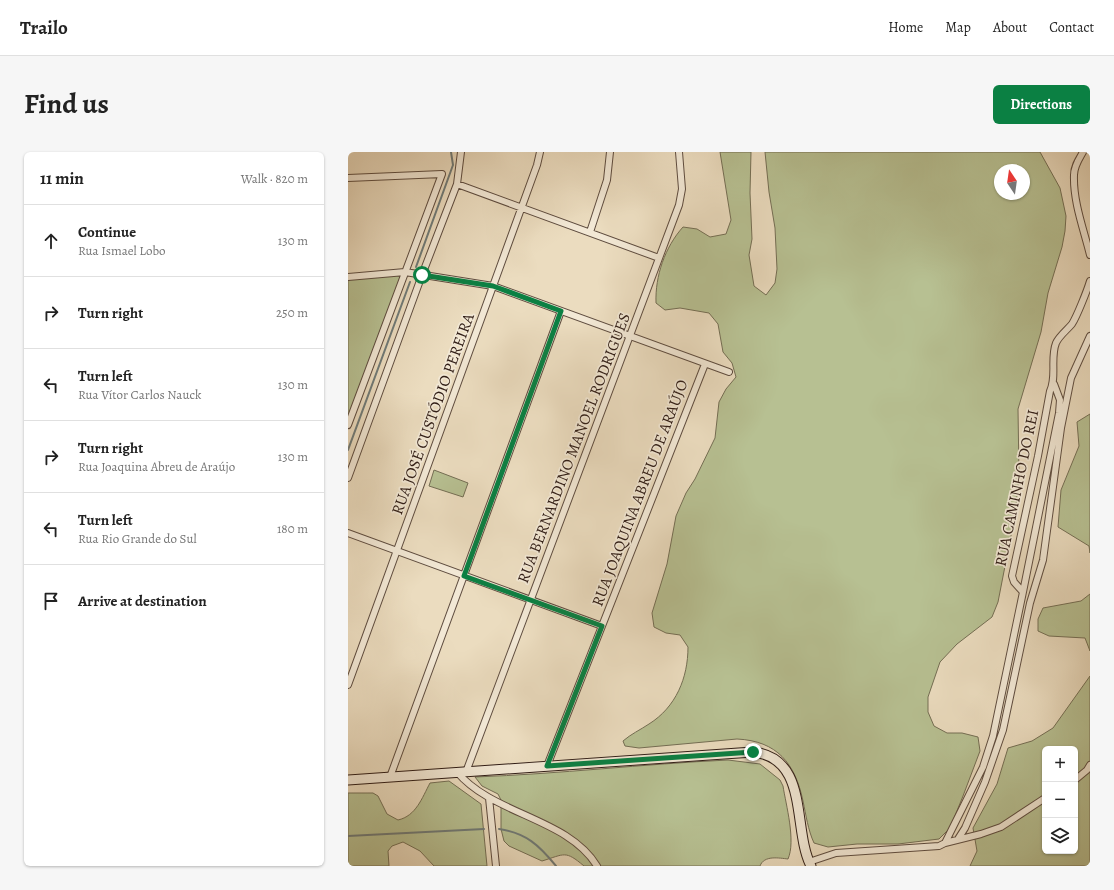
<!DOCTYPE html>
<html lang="en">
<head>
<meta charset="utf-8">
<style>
  :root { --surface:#fff; --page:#f6f6f6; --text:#222; --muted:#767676; --line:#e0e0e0; --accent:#0b8043 }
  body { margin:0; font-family:Alegreya,serif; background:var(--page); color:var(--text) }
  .controls { position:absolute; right:12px; bottom:12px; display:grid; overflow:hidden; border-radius:6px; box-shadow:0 1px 3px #0004 }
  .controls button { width:36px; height:36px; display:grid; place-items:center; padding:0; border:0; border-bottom:1px solid var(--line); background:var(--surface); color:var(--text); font:20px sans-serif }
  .compass { position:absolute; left:646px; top:12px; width:36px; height:36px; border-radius:50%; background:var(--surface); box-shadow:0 1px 3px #0004; rotate:347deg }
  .stop { position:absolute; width:12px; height:12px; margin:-9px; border:3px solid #0b8043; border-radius:50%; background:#fff }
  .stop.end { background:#0b8043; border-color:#fff; box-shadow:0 1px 4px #0008 }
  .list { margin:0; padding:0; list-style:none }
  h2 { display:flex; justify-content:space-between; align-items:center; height:52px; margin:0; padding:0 16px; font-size:17px }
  h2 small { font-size:13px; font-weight:400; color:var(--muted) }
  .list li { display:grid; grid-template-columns:26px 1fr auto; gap:12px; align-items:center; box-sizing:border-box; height:72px; padding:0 16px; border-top:1px solid var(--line) }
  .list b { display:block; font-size:15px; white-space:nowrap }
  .list p { margin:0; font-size:13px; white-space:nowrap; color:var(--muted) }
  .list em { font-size:13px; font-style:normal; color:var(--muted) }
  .icon { flex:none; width:22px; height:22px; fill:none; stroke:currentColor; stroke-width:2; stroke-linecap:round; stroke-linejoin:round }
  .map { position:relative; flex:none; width:742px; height:714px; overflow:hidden; border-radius:6px }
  header { display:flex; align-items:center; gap:24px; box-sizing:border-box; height:56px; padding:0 20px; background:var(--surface); border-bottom:1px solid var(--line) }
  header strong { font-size:19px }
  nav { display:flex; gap:22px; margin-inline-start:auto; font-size:14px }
  .intro { display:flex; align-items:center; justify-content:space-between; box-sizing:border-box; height:96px; padding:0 24px }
  h1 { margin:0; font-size:28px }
  .button { padding:10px 18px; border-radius:6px; background:var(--accent); color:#fff; font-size:14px; font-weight:700 }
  main { display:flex; gap:24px; padding:0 24px }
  aside { flex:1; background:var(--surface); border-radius:6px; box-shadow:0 1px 3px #0004 }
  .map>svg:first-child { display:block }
  .green { fill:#b7c092; stroke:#746e54; fill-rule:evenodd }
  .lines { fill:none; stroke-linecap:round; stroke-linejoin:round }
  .stream { stroke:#707b78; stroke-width:2 }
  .street-casing { stroke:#5f4d40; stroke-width:8 }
  .secondary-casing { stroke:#301d16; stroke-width:11 }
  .street { stroke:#f2e8d5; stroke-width:6 }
  .secondary { stroke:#f2e8d5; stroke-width:9 }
  .route { stroke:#0b8043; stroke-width:5 }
  .labels { text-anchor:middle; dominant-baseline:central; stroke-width:3.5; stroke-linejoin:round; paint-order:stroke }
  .street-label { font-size:16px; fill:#301d16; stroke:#f2e8d5 }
</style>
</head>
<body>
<header>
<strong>Trailo</strong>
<nav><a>Home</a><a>Map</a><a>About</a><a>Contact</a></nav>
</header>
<div class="intro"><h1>Find us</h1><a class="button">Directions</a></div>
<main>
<aside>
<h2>11 min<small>Walk · 820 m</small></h2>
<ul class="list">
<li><svg class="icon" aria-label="ahead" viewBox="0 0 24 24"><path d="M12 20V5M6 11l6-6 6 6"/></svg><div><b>Continue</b><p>Rua Ismael Lobo</p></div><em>130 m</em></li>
<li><svg class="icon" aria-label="right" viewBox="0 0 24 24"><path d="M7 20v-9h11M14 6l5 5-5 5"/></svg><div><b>Turn right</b></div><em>250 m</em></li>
<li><svg class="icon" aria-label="left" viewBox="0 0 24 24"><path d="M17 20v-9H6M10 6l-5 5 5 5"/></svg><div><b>Turn left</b><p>Rua Vítor Carlos Nauck</p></div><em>130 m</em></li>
<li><svg class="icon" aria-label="right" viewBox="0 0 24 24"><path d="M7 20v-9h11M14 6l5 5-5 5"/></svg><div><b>Turn right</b><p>Rua Joaquina Abreu de Araújo</p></div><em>130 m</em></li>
<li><svg class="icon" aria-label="left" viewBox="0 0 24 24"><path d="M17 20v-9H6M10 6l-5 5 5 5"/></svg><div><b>Turn left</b><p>Rua Rio Grande do Sul</p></div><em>180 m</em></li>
<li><svg class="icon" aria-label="arrive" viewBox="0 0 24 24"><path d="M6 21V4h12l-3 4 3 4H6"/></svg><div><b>Arrive at destination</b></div></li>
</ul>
</aside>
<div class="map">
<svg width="742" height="714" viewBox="0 0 742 714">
  <rect width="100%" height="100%" fill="#ebdcbf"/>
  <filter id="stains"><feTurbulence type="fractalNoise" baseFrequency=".005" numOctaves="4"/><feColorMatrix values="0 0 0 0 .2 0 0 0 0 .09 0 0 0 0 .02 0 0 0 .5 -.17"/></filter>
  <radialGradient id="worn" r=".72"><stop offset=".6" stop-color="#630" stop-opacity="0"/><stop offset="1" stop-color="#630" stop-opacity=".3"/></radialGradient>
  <path class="green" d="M 372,0 L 403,0 L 402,41 L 404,87 L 401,103 L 406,134 L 418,143 L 427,131 L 429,117 L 427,76 L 421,40 L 417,0 L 692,0 L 712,36 L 718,64 L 717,79 L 714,95 L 700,141 L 693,180 L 670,257 L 671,324 L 667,363 L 650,450 L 644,465 L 609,492 L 592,510 L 580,545 L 580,560 L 586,574 L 599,581 L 614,581 L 630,585 L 632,599 L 615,644 L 602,676 L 591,687 L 550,692 L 509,692 L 480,695 L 466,691 C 460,678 458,663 455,649 C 447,611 429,589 389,587 L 291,596 L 277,594 L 275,589 C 283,582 292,578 301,572 C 328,555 340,526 340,495 L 332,483 L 318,481 L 306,475 L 304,461 L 319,412 L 328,364 L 338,341 L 347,327 L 367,286 L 371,250 L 378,237 L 388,225 L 384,211 L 375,200 L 370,172 L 361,161 L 332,156 L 317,158 L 308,151 C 307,124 317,95 335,75 L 349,77 L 362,85 L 378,82 L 383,68 ZM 652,18 L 676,18 L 676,42 L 652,42 Z
    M 54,122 L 0,272 L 0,127 Z
    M 742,262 L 742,401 L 741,394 L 710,375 L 713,338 L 731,294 L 729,270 Z
    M 86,318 L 120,331 L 115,345 L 81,334 Z
    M 742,442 L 742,499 L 737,486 L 701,484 L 690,479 L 690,467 L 695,456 L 733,449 Z
    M 742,524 L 742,714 L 622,714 L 629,699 L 625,676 L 649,632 L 660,596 L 684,589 L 705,576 ZM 697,597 L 727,597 L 727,699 L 697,699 Z
    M 380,608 L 412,612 L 432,628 L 435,634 C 438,653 448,689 440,707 C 431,706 416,703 412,714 L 236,714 C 217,698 217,702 194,709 L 161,694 L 156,689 L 153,677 L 153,648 L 150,642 L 134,634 L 127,625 C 211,622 295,612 380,608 Z
    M 101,629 L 133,652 L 139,714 L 86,714 L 72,699 L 55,690 L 44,694 L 40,699 L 41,714 L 0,714 L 0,641 L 25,641 L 30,644 L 39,662 L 50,668 C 68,664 74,646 82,631 Z"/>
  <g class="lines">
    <path class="stream" d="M 68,115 L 105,13 L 103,0
      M 0,298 L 62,130
      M 151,677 C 178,681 191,693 208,714
      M 0,684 L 136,677"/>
    <defs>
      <path id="street" d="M 735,0 C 731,7 726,14 726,23 C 725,50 736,78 742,103
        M 0,26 L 94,22 L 0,273
        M 109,32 L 311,106
        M 242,80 L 259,28 L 262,0
        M 0,125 L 57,120 L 145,134 L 381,220
        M 0,326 L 74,123 L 109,32 L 113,0
        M 0,381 L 254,474
        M 675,440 L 711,261 L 712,248 L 706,232
        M 0,533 L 189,13 L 192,0
        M 199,614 L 357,212
        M 109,620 C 145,663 220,666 249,714
        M 118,620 L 331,53 L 334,37 L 331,0
        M 42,625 L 213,159
        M 727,628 L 739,618 L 742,613
        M 141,646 L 148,714
        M 610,687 L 617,676 L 637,630 L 655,578 L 682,451 L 695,408 L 713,276 L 723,226 L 742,184
        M 597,691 L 633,682 L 653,675 L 697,646
        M 461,710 L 488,701 L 591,694 L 597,691 L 635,615 L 645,584 L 675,440 L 666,430 L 664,424 L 690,304 L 702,239 C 709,225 702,206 708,191 C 711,184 719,178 724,172 C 729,164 739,139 742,129"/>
      <path id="secondary" d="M 0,628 L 405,600 C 462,606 444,677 463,714"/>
    </defs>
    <use href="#street" class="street-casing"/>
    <use href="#secondary" class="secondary-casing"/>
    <use href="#street" class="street"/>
    <use href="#secondary" class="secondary"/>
  </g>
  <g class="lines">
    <path class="route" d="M 74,123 L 145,134 L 213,159 L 116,424 L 254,474 L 199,614 L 405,600"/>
  </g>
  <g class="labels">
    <g class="street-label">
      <text transform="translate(85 262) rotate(-70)">RUA JOSÉ CUSTÓDIO PEREIRA</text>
      <text transform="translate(226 296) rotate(-69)">RUA BERNARDINO MANOEL RODRIGUES</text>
      <text transform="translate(669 336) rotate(-78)">RUA CAMINHO DO REI</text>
      <text transform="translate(292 341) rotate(-69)">RUA JOAQUINA ABREU DE ARAÚJO</text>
    </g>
  </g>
  <rect width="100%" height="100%" filter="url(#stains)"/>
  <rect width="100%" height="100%" fill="url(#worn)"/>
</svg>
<div class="controls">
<button>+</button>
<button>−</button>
<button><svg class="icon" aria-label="layers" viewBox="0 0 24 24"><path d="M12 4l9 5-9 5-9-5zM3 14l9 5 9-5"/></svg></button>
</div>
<svg class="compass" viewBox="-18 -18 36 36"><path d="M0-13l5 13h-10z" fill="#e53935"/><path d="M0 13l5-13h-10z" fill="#767676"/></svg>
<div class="stop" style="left:74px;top:123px"></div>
<div class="stop end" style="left:405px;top:600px"></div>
</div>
</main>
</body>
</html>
